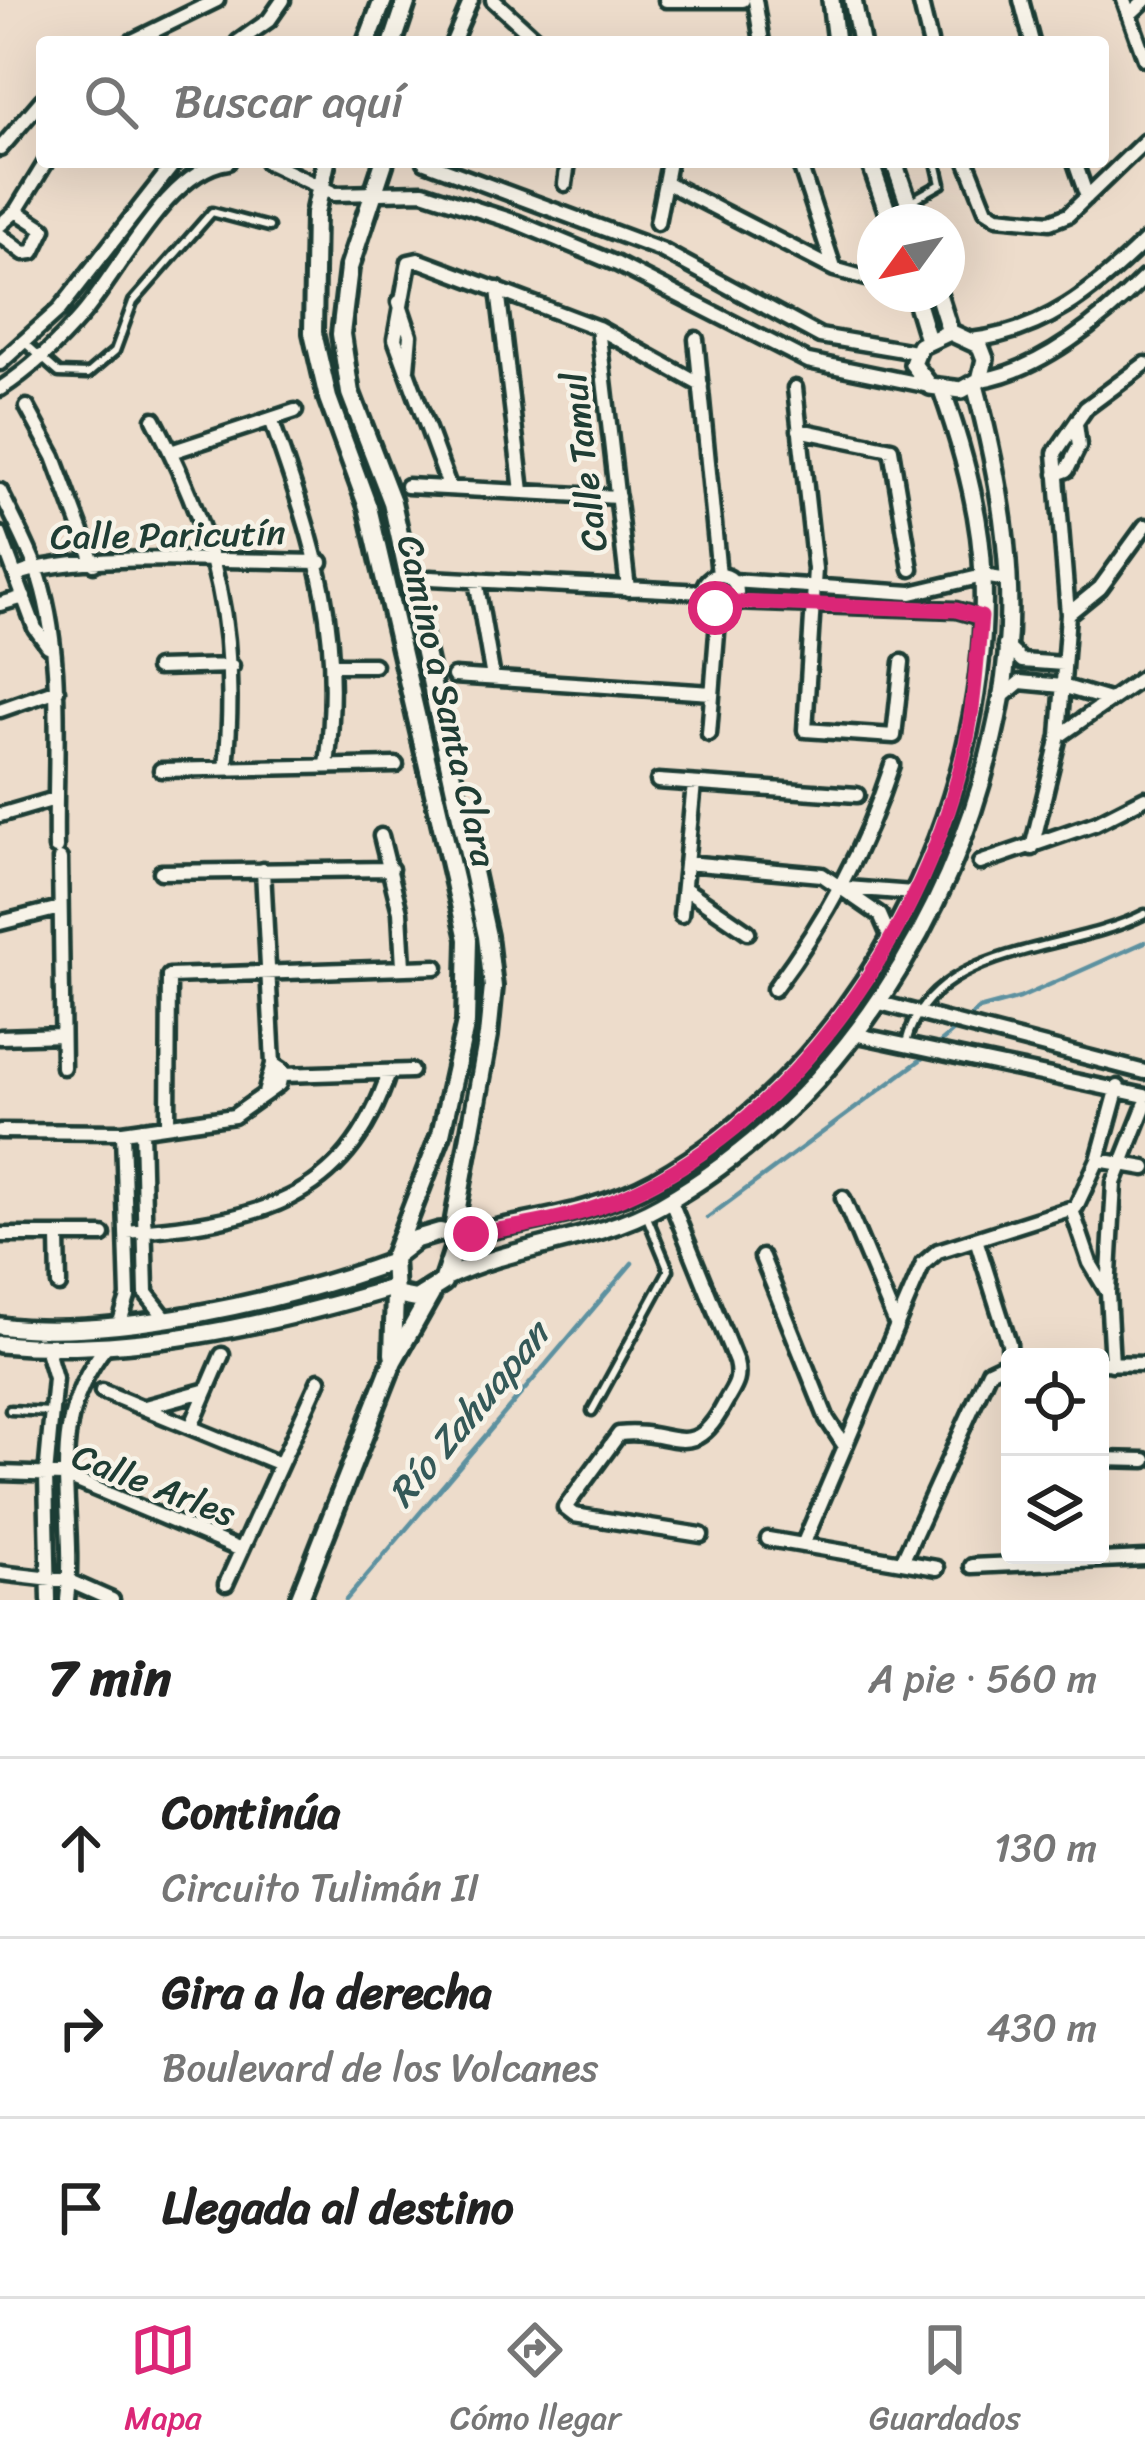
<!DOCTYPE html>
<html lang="es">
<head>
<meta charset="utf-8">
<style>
  :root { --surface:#fff; --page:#f6f6f6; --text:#222; --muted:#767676; --line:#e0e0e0; --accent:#db2777 }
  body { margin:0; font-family:Sriracha,sans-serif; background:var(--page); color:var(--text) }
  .controls { position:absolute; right:36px; bottom:36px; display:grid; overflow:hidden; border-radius:12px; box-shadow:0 12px 48px #0002 }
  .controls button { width:108px; height:108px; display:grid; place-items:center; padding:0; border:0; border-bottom:3px solid var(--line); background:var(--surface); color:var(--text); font:60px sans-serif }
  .compass { position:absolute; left:857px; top:204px; width:108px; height:108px; border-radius:50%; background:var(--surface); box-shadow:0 12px 48px #0002; rotate:237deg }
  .stop { position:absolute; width:36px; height:36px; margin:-27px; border:9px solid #db2777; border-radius:50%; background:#fff }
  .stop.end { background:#db2777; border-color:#fff; box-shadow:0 3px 12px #0008 }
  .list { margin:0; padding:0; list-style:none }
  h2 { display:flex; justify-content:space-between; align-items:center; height:156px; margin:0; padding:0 48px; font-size:51px }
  h2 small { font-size:39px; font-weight:400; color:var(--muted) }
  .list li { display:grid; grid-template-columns:78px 1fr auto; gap:36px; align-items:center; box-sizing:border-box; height:180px; padding:0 48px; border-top:3px solid var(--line) }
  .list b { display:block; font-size:45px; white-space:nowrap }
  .list p { margin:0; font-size:39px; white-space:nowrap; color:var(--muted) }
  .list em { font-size:39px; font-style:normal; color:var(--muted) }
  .icon { flex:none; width:66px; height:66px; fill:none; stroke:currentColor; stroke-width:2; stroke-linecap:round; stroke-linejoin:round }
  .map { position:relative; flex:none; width:1145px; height:1600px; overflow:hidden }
  .search { position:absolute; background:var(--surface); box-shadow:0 12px 48px #0002; left:36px; right:36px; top:36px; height:132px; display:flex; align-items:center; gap:30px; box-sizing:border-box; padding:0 42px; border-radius:12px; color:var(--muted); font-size:45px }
  .sheet { height:696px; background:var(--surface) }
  nav { display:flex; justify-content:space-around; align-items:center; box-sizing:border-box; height:168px; border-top:3px solid var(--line); background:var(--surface); font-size:33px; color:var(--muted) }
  nav a { display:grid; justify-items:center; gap:6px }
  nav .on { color:var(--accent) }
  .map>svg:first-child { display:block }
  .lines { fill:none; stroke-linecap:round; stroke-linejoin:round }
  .stream { stroke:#5d91a0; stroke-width:4.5 }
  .service-casing { stroke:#1f3d34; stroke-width:15 }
  .minor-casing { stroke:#1f3d34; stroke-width:21 }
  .tertiary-casing { stroke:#1f3d34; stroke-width:24 }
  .secondary-casing { stroke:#1f3d34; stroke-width:26 }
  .service { stroke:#f7f3e8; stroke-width:6 }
  .minor { stroke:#f7f3e8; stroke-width:12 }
  .tertiary { stroke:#f7f3e8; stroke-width:15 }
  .secondary { stroke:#f7f3e8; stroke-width:16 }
  .route { stroke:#db2777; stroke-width:15 }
  .labels { text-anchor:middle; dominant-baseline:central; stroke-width:9; stroke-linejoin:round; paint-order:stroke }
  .street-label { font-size:36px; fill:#1f3d34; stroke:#f7f3e8 }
  .water-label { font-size:39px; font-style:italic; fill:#345958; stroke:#f7f3e8 }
</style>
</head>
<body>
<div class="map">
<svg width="1145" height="1600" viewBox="0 0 1145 1600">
  <rect width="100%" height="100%" fill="#eddccb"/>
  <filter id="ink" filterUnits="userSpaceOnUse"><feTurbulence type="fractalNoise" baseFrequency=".00833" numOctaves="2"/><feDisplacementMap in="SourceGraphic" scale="24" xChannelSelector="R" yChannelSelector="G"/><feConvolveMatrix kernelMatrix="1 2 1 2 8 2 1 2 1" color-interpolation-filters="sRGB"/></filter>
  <g filter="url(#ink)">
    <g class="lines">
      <path class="stream" d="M 707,1218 L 919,1061 L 979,1009 L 1020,998 L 1145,942
        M 346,1600 L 632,1263"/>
      <defs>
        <path id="service" d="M 911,201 L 941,184 L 936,162
          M 26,344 L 59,373 L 88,374 L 115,351 L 133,302 L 212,212 L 269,227
          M 906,1043 C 931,943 1067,954 1145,914
          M 10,1410 L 51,1412
          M 592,1411 L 669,1270 L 647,1217"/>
        <path id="minor" d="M 493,0 L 539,42
          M 666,0 L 743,0
          M 755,0 L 762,42
          M 920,0 L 930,42
          M 1021,0 L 1032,42
          M 1124,0 L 1145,59
          M 1129,15 L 1145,0
          M 131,42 L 217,0
          M 238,42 L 269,20 L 283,0
          M 453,42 L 471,0
          M 0,149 L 42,100
          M 267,162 L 335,194 L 423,192 L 516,222 L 617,264 L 808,361 L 930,386
          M 425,162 L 661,250 L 820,336 L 915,352
          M 799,162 L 834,268
          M 967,162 L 986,210 L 997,217 L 1050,222 L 1068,215 L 1145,141
          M 1075,162 L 1087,197
          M 565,184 L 568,162
          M 669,184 L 834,269 L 866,278
          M 657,223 L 669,162
          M 0,225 L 16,211 L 46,162
          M 0,235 L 24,253 L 33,252 L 44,229 L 16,211
          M 498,289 L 522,491
          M 399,302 L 410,335 L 407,369
          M 598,328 L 628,589
          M 696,339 L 719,575
          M 971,340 C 1044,332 1094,291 1145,241
          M 0,363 L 60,309 L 175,162
          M 980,380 C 1040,371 1103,319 1145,277
          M 795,388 L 815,569 L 805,730 L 894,736 L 902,662
          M 0,389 C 31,369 59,342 83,314 C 121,269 168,170 228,162
          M 27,407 L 54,457 L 94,564
          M 154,419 C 218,542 239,630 226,768
          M 271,419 C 316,549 344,626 327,766
          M 799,430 L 891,449 L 911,569
          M 171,452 L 295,411
          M 1056,474 L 1067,470 L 1079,446 L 1076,424
          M 407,486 L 618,497
          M 449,486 L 395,339 L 409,262 L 418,260 L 598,328 L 701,385
          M 0,491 C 12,516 26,542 36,568 C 66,651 54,759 56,848
          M 0,534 L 35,628 L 48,646
          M 17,575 C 75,550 250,562 321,562
          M703 592a17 17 0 1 1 34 0a17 17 0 1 1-34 0Z
          M 430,578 L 703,592
          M 476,580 L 493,678
          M 733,581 L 911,593 L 983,576 L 1008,580
          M 734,602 L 956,610 L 981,617
          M 0,604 L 24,597
          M 1068,614 L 1100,588 L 1145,526
          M 1005,645 L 1022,661 L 1063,664
          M 335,665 L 374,665
          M 157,668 L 232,666
          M 454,676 L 712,693
          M 1002,697 L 1020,682 L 1062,686 L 1109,700
          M 0,710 L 57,690
          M 709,734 L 719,608
          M 1059,736 L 1068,614 L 1055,453 L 1086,408 L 1145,364
          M 161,770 L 396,765
          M 658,781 L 857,795
          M 0,815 L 55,799
          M 381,836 L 400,912 L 403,967
          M 1032,848 L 1059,736 L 1145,676
          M 60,859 L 63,1067
          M 686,863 L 822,875 L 880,915 L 890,938
          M 980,863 L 1096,823 L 1145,798
          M 263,870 L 273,1064
          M 161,872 L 391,869
          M 684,888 L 748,932
          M 847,888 L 913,893
          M 681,915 L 694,784
          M 0,923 L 60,908
          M 774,989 C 827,918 864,849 892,765
          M 880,1003 L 1145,1072
          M 858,1035 L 1145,1096
          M 0,1037 L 62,1035
          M 283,1075 L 411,1071
          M 168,1125 L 169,976 L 436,967
          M 142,1129 L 146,1293 L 164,1316
          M 0,1131 L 123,1132 L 234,1116 L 279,1084 L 282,1070 L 273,1064 L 265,1093
          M 1098,1160 L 1145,1168
          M 843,1198 L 896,1324
          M 670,1199 L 736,1362 C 741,1382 733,1388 724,1405 C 692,1466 671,1427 619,1434 L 565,1508 L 574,1515 L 701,1535
          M 1072,1210 L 1090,1263 L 1108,1293
          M 127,1232 C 253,1221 346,1205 389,1072
          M 0,1235 L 103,1235
          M 58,1237 L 59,1285
          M 976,1239 L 1009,1343 L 1010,1361
          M 762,1257 L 827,1419 L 844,1445
          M 120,1322 L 128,1297 L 123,1132
          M 46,1347 L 55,1378 L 46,1476 L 49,1600
          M 1100,1363 L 1145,1364
          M 1112,1364 L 1108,1293 L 1114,1183 L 1145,1105
          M 102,1391 L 280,1464
          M 145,1407 L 207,1390
          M 191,1427 L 222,1355
          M 1100,1459 L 1145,1460
          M 0,1473 L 63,1475 L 241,1550
          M 768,1539 L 937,1568
          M 803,1545 L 923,1264 L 938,1251 L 1076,1207 L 1098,1160 L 1118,1087
          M 902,1562 L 989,1371 L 1010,1361
          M 972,1566 L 1145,1558
          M 0,1573 L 69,1581 L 112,1600
          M 226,1584 L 319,1380
          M 67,1600 C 78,1505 40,1429 107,1345"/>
        <path id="tertiary" d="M 831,0 L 836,42
          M 853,0 L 861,42
          M 870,162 L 891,222
          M 894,162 L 915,222
          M 914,294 L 928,340
          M 938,294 L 950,332
          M 950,332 L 980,346 L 985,359 L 980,380 L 962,390 L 930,386 L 913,364 L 920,346 Z
          M 455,1238 C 524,1220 591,1216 655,1181 C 859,1067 992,807 983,577 C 981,514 963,449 942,390
          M 447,1277 C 516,1244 594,1243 661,1205 C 845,1100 963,906 1001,700 C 1020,596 1002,486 975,385
          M 0,1326 C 107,1341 289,1300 391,1262
          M 0,1344 C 130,1356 268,1325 392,1288"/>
        <path id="secondary" d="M 367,42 L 383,0
          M 393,42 L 407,0
          M 326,162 L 315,213 L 313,333 L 328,398 L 368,507 L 468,939 L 466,1022 L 441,1134 L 395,1253
          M 384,162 L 349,268 L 341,334 L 350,393 L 392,502 L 487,936 L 493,987 L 488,1036 L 452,1235
          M 440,1232 L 452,1235 L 456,1243 L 443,1282 L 416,1299 L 395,1295 L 393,1257 L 416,1239 Z
          M 393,1354 L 395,1295
          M 299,1600 L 393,1361 L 431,1294"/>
      </defs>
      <use href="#service" class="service-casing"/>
      <use href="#minor" class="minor-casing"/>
      <use href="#tertiary" class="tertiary-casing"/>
      <use href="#secondary" class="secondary-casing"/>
      <use href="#service" class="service"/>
      <use href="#minor" class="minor"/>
      <use href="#tertiary" class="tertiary"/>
      <use href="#secondary" class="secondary"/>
    </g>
  </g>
  <g class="lines" filter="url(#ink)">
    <path class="route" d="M 471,1234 C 519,1227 569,1219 614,1201 C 787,1130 919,939 962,762 C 974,715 976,665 981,617 L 956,610 L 734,602 L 715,608"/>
  </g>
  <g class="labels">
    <g class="street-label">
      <text transform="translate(584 462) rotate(-97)">Calle Tamul</text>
      <text transform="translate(168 535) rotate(-1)">Calle Paricutín</text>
      <text transform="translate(447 701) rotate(77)">Camino a Santa Clara</text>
      <text transform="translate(154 1485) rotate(21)">Calle Arles</text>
    </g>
    <g class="water-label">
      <text transform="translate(468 1414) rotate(-50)">Río Zahuapan</text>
    </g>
  </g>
</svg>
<div class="controls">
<button><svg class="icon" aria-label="locate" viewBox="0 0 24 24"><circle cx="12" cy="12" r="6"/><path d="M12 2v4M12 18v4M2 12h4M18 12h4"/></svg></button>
<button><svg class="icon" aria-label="layers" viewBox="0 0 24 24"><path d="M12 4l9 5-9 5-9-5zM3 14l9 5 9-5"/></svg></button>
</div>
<svg class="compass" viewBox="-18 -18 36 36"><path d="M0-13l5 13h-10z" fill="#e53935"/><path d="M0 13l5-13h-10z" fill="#767676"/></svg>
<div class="stop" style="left:715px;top:608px"></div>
<div class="stop end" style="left:471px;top:1234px"></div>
<div class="search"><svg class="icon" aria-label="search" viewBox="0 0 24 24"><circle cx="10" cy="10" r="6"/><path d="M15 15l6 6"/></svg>Buscar aquí</div>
</div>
<section class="sheet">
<h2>7 min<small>A pie · 560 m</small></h2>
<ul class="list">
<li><svg class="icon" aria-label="ahead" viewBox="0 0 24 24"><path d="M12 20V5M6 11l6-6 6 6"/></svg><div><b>Continúa</b><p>Circuito Tulimán II</p></div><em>130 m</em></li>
<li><svg class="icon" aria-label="right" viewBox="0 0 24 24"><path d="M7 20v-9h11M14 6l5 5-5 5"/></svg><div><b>Gira a la derecha</b><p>Boulevard de los Volcanes</p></div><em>430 m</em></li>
<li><svg class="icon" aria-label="arrive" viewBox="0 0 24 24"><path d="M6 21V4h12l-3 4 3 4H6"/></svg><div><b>Llegada al destino</b></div></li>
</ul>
</section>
<nav>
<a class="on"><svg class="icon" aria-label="map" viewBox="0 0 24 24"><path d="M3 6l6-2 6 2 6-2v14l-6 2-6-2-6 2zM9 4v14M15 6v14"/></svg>Mapa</a>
<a><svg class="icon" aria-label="directions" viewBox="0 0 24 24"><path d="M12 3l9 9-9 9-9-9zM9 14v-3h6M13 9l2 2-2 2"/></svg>Cómo llegar</a>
<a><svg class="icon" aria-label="saved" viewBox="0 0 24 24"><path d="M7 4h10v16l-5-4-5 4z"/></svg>Guardados</a>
</nav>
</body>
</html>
